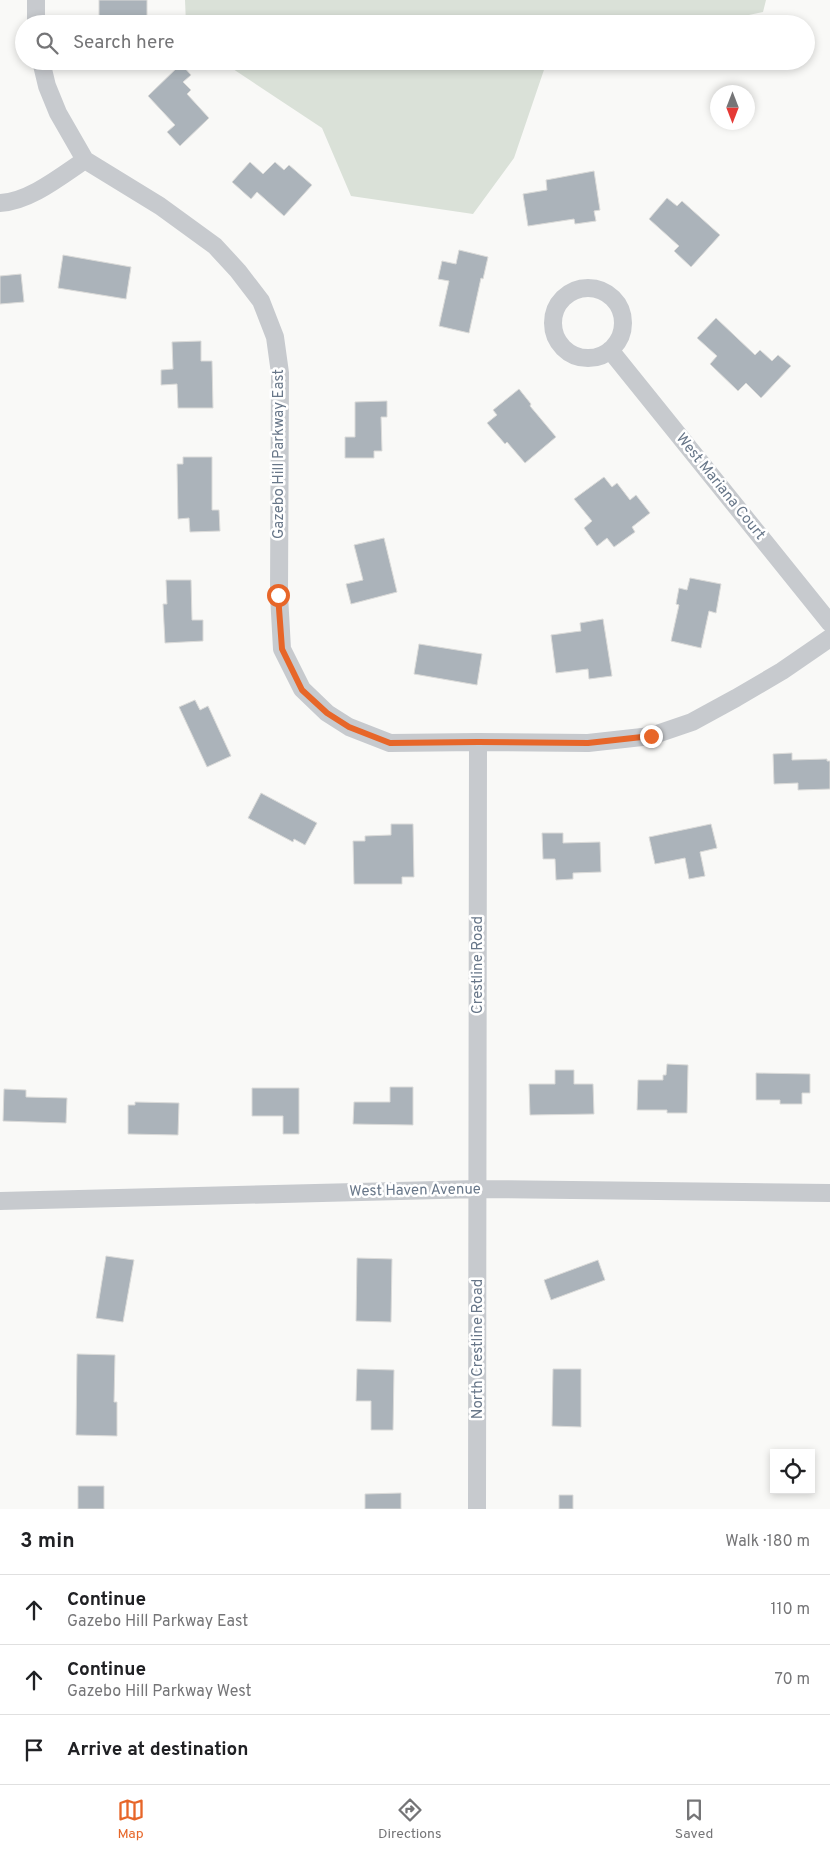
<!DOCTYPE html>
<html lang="en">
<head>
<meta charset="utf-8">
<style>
  :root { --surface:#fff; --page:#f2f2f2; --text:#202124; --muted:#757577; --line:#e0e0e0; --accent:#e76629 }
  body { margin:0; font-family:Overpass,sans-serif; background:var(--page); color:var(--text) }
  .controls { position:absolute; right:15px; bottom:15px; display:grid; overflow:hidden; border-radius:0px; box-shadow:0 2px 8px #0003 }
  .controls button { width:45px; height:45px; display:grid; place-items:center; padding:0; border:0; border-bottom:1px solid var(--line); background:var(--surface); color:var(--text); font:25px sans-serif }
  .compass { position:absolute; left:710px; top:85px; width:45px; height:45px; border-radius:50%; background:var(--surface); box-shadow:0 2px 8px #0003; rotate:180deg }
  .stop { position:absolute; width:15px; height:15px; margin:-11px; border:4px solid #e76629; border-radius:50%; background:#fff }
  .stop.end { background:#e76629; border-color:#fff; box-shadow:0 1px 5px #0008 }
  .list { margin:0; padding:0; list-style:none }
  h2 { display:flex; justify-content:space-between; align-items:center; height:65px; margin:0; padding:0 20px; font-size:21px }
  h2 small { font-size:16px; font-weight:400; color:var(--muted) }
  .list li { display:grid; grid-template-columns:32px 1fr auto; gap:15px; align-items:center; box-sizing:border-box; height:70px; padding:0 20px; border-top:1px solid var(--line) }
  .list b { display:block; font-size:19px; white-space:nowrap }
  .list p { margin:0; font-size:16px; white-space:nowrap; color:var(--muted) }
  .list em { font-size:16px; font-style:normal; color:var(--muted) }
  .icon { flex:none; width:28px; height:28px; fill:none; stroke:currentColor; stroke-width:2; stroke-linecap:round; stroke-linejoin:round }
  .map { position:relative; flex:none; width:830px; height:1509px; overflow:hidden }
  .search { position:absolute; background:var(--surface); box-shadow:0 2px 8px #0003; left:15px; right:15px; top:15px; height:55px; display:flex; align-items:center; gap:12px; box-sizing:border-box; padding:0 18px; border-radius:28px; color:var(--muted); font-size:19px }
  .sheet { height:275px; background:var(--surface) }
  nav { display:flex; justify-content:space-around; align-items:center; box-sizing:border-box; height:70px; border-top:1px solid var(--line); background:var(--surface); font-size:14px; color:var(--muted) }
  nav a { display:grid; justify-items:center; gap:2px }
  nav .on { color:var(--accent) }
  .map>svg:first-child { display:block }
  .green { fill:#dae1d8 }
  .building { fill:#abb3ba; stroke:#dbdbd9 }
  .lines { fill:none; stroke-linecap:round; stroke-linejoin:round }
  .minor { stroke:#c7cace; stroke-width:18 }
  .route { stroke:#e76629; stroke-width:6 }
  .labels { text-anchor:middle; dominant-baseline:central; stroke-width:5; stroke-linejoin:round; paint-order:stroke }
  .street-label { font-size:15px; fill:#687789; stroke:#fff }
</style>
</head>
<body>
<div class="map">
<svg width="830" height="1509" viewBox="0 0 830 1509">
  <rect width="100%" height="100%" fill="#f9f9f7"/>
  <path class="green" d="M 185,0 L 766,0 L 763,12 L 706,24 L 186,24 Z
    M 221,61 L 547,61 L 514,158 L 473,214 L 351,196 L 322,128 Z"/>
  <path class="building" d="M 99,0 L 147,0 L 147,17 L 134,18 L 134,24 L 117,24 L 117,19 L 99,19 Z
    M 181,64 L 191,75 L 183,82 L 191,90 L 187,94 L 209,118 L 180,146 L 167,132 L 175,125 L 148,96 Z
    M 250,162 L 263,174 L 275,162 L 284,170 L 289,165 L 312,185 L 284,216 L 257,192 L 251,199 L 232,182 Z
    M 594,171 L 600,210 L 594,211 L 596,221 L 575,224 L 574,219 L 528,226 L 523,194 L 547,190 L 546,180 Z
    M 667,198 L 677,206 L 682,201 L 720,235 L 691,267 L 674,251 L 679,246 L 649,219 Z
    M 459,250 L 488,257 L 483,279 L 481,278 L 469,333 L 439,326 L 449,281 L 438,279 L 442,261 L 456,264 Z
    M 63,255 L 131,267 L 126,299 L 58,288 Z
    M 21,274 L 24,302 L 0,304 L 0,276 Z
    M 716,318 L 755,355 L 760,350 L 772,361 L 778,355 L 791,366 L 761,398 L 746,383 L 738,391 L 710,364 L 717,356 L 697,338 Z
    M 201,341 L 201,361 L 212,361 L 213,408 L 178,408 L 177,384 L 161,385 L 161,370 L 173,369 L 172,342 Z
    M 519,389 L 531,404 L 530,406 L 556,437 L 525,463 L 507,442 L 505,444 L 487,423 L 497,415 L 493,410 Z
    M 387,401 L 387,417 L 381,417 L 382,451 L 374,451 L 374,458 L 345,458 L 345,437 L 355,437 L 355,402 Z
    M 183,457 L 212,457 L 212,510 L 219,510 L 220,531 L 190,532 L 189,518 L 178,519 L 177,464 L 183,464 Z
    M 604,477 L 612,487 L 617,483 L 630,500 L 636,495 L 650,513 L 632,527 L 635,532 L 614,547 L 607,538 L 597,546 L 584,528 L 592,521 L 574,499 Z
    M 384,538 L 397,592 L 351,604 L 346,584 L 363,580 L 354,545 Z
    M 690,578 L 721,584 L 716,613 L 709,611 L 701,648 L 671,641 L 679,605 L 676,604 L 679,588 L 687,590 Z
    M 166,580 L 191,580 L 192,620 L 203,620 L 203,641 L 165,643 L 163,604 L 167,604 Z
    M 603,619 L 612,676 L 589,679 L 588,669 L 556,673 L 551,635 L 581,631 L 580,623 Z
    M 419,644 L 482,654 L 477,685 L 414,674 Z
    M 195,700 L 200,710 L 208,706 L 231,756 L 207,767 L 179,707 Z
    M 792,753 L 792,760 L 827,759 L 827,761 L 830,761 L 830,789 L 798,790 L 798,783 L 774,784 L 773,754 Z
    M 261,793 L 317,823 L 305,845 L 294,839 L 293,842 L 248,818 Z
    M 391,824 L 413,824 L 414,877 L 402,877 L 402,884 L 354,884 L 353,841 L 365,841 L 365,836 L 391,835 Z
    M 711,824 L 717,848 L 700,852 L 705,876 L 689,879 L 685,858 L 655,864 L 649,837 Z
    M 542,833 L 563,833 L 563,843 L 600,842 L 601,872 L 573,873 L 573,879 L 556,880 L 555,859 L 543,859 Z
    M 667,1064 L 688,1065 L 687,1113 L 667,1113 L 667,1110 L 637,1110 L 638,1080 L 663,1080 L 663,1075 L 666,1075 Z
    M 555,1070 L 574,1070 L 574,1084 L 593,1084 L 594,1114 L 530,1115 L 529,1084 L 555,1084 Z
    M 756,1073 L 810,1074 L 810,1093 L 802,1093 L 802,1104 L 780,1104 L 780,1100 L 756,1100 Z
    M 390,1087 L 413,1087 L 413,1125 L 353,1124 L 354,1102 L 390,1102 Z
    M 252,1088 L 299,1088 L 299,1134 L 283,1134 L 283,1116 L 252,1116 Z
    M 4,1089 L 26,1090 L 26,1097 L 67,1098 L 66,1123 L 3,1121 Z
    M 135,1102 L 179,1103 L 178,1135 L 128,1134 L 128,1105 L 135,1105 Z
    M 106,1256 L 134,1260 L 123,1322 L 96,1318 Z
    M 357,1258 L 392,1259 L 391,1322 L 356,1321 Z
    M 598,1260 L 605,1280 L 551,1300 L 544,1280 Z
    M 77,1354 L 115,1355 L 114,1402 L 117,1402 L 117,1436 L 76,1435 Z
    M 357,1369 L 394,1370 L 393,1430 L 371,1430 L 371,1401 L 356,1401 Z
    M 553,1369 L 581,1369 L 581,1427 L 552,1426 Z
    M 78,1486 L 104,1486 L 104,1509 L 78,1509 Z
    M 401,1493 L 401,1509 L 365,1509 L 365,1494 Z
    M 559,1495 L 573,1495 L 573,1509 L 559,1509 Z"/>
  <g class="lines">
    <path class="minor" d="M 36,0 L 36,24
      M 41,61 L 47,86 L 58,113 L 85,160 L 160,206 L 215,246 L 238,271 L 261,301 L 275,337 L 280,373 L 279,595 L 282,649 L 302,689 L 327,713 L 349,727 L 390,743 L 478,742 L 588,743 L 651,736 L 692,722 L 736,698 L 782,671 L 830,638
      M 0,203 C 29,202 61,176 85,160
      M553 323a35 35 0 1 1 70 0a35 35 0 1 1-70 0Z
      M 610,350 L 830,623
      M 0,1201 L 478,1189 L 830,1193
      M 477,1509 L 478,742"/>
  </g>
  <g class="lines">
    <path class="route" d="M 278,595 L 282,649 L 302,690 L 327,713 L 349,727 L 390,743 L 478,742 L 588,743 L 651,736"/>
  </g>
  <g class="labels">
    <g class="street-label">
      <text transform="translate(279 454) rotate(-90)">Gazebo Hill Parkway East</text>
      <text transform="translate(720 487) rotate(51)">West Mariana Court</text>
      <text transform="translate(478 965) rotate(-90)">Crestline Road</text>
      <text transform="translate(415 1191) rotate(-1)">West Haven Avenue</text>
      <text transform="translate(478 1349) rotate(-90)">North Crestline Road</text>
    </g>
  </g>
</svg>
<div class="controls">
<button><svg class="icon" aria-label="locate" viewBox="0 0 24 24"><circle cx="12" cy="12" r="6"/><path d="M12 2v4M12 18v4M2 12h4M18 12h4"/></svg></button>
</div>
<svg class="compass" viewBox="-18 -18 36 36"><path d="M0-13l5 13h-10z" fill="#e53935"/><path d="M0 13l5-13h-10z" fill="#757577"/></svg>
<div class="stop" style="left:278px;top:595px"></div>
<div class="stop end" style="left:651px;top:736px"></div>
<div class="search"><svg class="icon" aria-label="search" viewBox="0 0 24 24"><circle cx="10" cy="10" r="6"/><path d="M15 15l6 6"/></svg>Search here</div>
</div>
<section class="sheet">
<h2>3 min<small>Walk · 180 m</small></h2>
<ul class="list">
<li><svg class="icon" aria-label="ahead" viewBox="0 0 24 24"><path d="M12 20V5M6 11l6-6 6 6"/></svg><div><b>Continue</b><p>Gazebo Hill Parkway East</p></div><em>110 m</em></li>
<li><svg class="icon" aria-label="ahead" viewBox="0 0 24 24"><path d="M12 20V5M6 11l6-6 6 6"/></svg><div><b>Continue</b><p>Gazebo Hill Parkway West</p></div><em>70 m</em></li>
<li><svg class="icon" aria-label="arrive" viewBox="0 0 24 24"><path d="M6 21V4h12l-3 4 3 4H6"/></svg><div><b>Arrive at destination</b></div></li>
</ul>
</section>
<nav>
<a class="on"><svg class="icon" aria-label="map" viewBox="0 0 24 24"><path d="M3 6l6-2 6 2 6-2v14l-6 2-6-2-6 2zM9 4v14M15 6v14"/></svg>Map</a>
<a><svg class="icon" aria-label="directions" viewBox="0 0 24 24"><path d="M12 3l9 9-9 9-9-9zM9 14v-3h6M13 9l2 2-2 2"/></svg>Directions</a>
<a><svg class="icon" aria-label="saved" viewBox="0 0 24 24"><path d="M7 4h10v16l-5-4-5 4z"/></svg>Saved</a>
</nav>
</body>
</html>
